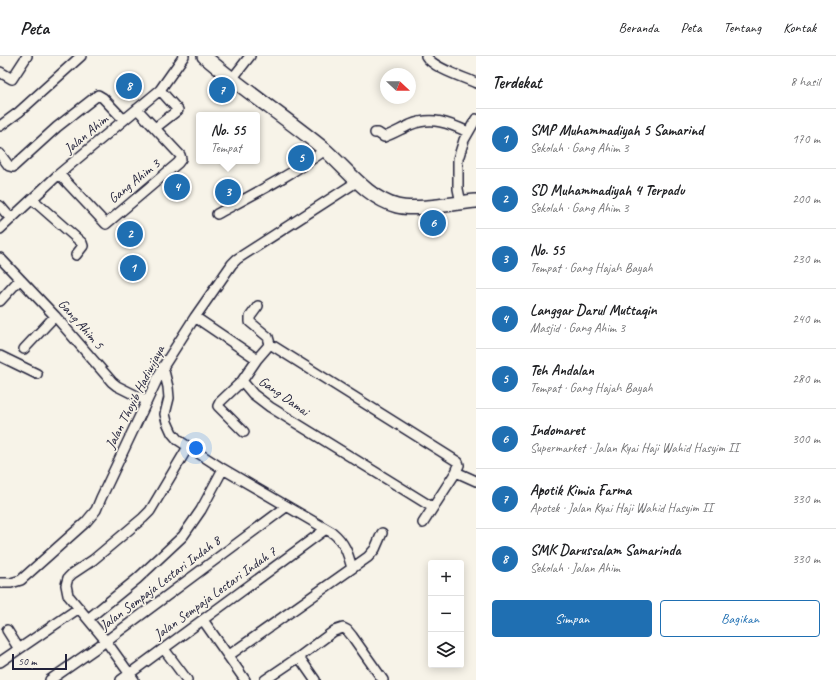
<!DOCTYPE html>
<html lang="id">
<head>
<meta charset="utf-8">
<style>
  :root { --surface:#fff; --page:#f6f6f6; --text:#202124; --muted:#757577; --line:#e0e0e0; --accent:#1f6fb2 }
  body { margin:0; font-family:Caveat,sans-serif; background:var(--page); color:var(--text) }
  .controls { position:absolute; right:12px; bottom:12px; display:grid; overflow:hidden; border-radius:4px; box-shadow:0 2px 10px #0003 }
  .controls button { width:36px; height:36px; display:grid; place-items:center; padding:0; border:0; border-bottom:1px solid var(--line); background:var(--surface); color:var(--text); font:20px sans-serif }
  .compass { position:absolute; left:380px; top:12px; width:36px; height:36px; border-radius:50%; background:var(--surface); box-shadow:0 2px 10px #0003; rotate:112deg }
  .scale { position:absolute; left:12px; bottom:10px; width:55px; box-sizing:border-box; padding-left:4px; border:2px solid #22223b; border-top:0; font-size:11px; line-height:14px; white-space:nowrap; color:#22223b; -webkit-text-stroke:3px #f7f3e8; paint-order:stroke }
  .you { position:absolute; left:196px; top:392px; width:14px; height:14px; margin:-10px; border:3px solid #fff; border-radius:50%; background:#1a73e8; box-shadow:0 0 0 6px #1a73e833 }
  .badge { display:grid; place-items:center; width:26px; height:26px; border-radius:50%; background:var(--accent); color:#fff; font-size:13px; font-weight:700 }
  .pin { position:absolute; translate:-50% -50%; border:2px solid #fff; box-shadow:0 1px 4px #0006 }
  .popup { position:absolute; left:196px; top:56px; width:64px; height:52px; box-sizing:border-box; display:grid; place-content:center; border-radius:4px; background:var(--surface); filter:drop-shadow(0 1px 3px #0005); font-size:13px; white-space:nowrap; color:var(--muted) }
  .popup b { font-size:15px; color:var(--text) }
  .popup::after { content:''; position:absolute; left:50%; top:100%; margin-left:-8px; border:8px solid transparent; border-top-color:var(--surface) }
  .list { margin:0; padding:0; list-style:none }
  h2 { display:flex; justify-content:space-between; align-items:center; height:52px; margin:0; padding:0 16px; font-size:17px }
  h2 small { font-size:13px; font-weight:400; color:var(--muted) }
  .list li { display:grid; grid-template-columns:26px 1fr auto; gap:12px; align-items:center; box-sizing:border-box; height:60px; padding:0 16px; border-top:1px solid var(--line) }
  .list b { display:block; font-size:15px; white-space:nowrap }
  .list p { margin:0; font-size:13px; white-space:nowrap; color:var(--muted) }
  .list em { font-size:13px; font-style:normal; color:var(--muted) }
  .actions { display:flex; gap:8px; padding:12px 16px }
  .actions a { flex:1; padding:9px 0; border:1px solid var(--accent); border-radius:4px; text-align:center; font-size:14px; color:var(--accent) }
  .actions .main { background:var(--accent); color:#fff }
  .icon { flex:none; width:22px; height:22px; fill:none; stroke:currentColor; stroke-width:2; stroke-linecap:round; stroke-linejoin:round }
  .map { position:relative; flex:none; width:476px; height:624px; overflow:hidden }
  header { display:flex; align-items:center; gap:24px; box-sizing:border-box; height:56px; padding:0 20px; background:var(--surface); border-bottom:1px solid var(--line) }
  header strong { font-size:19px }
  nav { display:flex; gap:22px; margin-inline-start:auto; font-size:14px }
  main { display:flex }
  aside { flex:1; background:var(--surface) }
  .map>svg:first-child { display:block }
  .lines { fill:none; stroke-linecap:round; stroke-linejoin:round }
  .street-casing { stroke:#22223b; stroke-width:12 }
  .secondary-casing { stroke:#22223b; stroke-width:16 }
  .street { stroke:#f7f3e8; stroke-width:9 }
  .secondary { stroke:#f7f3e8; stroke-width:13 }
  .labels { text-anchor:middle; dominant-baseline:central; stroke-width:3.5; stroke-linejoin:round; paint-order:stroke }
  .street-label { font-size:14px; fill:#22223b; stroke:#f7f3e8 }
</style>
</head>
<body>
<header>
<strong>Peta</strong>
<nav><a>Beranda</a><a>Peta</a><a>Tentang</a><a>Kontak</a></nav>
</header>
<main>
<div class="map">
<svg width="476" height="624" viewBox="0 0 476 624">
  <rect width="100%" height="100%" fill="#f7f3e8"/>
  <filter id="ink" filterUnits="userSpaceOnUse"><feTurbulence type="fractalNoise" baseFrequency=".025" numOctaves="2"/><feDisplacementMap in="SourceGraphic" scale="8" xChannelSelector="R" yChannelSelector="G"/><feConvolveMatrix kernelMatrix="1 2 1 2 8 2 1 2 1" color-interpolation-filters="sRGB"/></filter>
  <g filter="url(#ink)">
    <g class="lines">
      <defs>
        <path id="street" d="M 426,0 C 433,12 463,21 476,27
          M 0,16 L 12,23 L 27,0
          M 232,23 L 250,0
          M 0,70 L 19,56 L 81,0
          M 155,72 L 178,54 L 160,34
          M 375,77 L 378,77 L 384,81 C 393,78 401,73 410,69 C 432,60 449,67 468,76
          M 0,98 L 9,110 L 13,111 L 57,71 L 98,39 L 103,42 L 124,64
          M 59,118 L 106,168 L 178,107 L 181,103 L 180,99 L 137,53
          M 32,143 L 82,187 L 83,190 L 76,199
          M 461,147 L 458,133 L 458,103 L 464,84 L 476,63
          M 0,150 L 11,163
          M 217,158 C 254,138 291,119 325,94
          M 0,173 L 59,118 L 160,34 L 184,0
          M 0,202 L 55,260 L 112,326 L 117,330 L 147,345
          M 0,245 L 20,223
          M 258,250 L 250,261 L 250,266 L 268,281 L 270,288
          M 195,261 L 257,303
          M 24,293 L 55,260
          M 0,300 L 37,318
          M 163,311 L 168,331 L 169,342 L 165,358 L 167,366 L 172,377 L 178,384 L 223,413 L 333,477 C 345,487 348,498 352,512
          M 242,325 L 220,346 L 218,350 L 244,376
          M 432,451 L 270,351 L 253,338 L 242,325 L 257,303 L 270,288 L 458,406 L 459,409 L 456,416 L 476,425
          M 423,467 L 456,416
          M 0,527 L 11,527 L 21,524 L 86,466 L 96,454 L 101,442 L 163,311 L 195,261 L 232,208 L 237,203 L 358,125
          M 88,563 L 137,523 L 183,480 L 201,454 L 223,413
          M 203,564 L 245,624
          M 7,574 L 19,593
          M 164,593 L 187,624
          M 228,600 L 368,501 L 375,493 L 382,477
          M 299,601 L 315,624
          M 0,606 L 79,552
          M 50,624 L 106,585 L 286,451
          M 121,624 L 326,473
          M 134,624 L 106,585 L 68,539 L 66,529 L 68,522 L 72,518 L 93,504 L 143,462 L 150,455 L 188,391
          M 265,624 L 299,601 L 334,575 L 343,572 L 347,574 L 352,580 L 383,624"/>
        <path id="secondary" d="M 204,0 C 242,33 285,61 324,93 C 347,113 367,142 397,150 C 416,155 455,147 476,145"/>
      </defs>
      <use href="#street" class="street-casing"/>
      <use href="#secondary" class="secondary-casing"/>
      <use href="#street" class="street"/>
      <use href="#secondary" class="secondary"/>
    </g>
  </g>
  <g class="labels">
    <g class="street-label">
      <text transform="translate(86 78) rotate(-40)">Jalan Ahim</text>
      <text transform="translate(134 125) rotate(-39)">Gang Ahim 3</text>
      <text transform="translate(81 268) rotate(49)">Gang Ahim 5</text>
      <text transform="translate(284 340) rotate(35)">Gang Damai</text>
      <text transform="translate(135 341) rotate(-63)">Jalan Thoyib Hadiwijaya</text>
      <text transform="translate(160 527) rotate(-37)">Jalan Sempaja Lestari Indah 8</text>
      <text transform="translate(215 537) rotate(-36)">Jalan Sempaja Lestari Indah 7</text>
    </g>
  </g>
</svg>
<div class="controls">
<button>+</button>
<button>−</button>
<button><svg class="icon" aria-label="layers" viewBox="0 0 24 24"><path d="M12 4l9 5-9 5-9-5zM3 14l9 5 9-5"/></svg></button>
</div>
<svg class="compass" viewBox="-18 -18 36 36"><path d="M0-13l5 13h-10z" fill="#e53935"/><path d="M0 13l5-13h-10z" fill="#757577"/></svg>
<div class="scale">50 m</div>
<div class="you"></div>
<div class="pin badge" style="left:133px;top:212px">1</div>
<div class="pin badge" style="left:130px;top:178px">2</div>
<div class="pin badge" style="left:228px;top:136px">3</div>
<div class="popup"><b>No. 55</b>Tempat</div>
<div class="pin badge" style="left:177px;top:131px">4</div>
<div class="pin badge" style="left:301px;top:102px">5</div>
<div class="pin badge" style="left:433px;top:167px">6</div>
<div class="pin badge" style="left:222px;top:34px">7</div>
<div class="pin badge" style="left:129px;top:30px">8</div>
</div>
<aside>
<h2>Terdekat<small>8 hasil</small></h2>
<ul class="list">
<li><span class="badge">1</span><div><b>SMP Muhammadiyah 5 Samarind</b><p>Sekolah · Gang Ahim 3</p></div><em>170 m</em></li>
<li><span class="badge">2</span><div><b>SD Muhammadiyah 4 Terpadu</b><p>Sekolah · Gang Ahim 3</p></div><em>200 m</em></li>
<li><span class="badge">3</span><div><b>No. 55</b><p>Tempat · Gang Hajah Bayah</p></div><em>230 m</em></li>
<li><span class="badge">4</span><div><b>Langgar Darul Muttaqin</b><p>Masjid · Gang Ahim 3</p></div><em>240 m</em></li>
<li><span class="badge">5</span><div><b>Teh Andalan</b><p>Tempat · Gang Hajah Bayah</p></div><em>280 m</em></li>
<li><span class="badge">6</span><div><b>Indomaret</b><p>Supermarket · Jalan Kyai Haji Wahid Hasyim II</p></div><em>300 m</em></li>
<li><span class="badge">7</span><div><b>Apotik Kimia Farma</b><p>Apotek · Jalan Kyai Haji Wahid Hasyim II</p></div><em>330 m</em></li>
<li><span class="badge">8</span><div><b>SMK Darussalam Samarinda</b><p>Sekolah · Jalan Ahim</p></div><em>330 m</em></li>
</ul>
<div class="actions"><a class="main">Simpan</a><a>Bagikan</a></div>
</aside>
</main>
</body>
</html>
